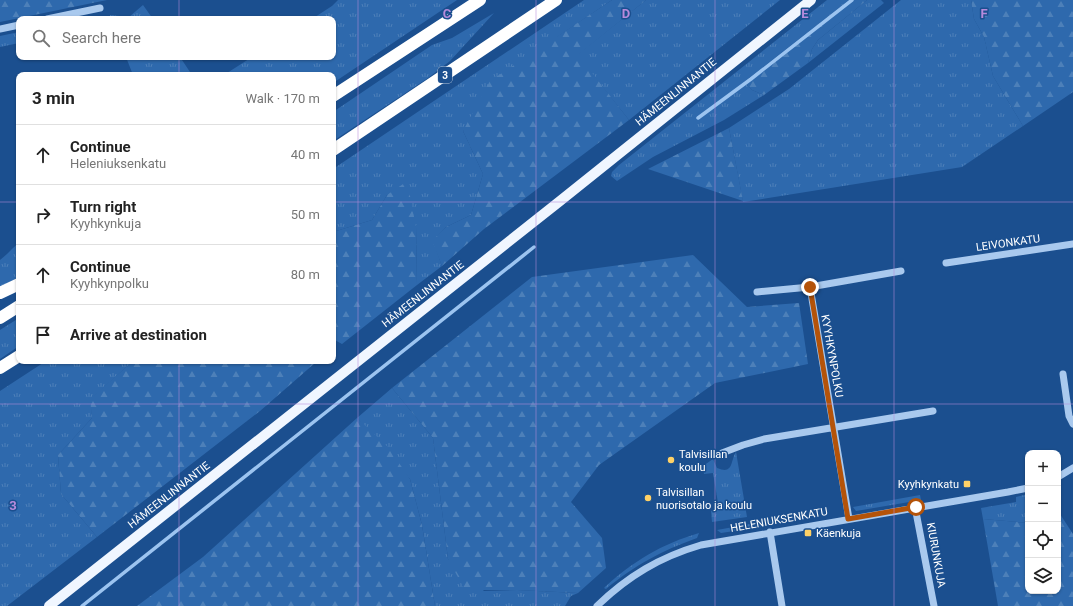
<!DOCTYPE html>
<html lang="en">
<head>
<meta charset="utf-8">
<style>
  :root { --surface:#fff; --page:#f2f2f2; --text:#222; --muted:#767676; --line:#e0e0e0 }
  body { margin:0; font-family:Roboto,sans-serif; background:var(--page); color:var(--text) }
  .controls { position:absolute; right:12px; bottom:12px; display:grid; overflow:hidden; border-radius:8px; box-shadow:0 1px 3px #0004 }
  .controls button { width:36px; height:36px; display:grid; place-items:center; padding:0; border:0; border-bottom:1px solid var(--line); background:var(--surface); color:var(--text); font:20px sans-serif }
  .stop { position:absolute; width:12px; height:12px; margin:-9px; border:3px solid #b45309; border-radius:50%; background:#fff }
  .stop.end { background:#b45309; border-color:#fff; box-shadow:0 1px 4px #0008 }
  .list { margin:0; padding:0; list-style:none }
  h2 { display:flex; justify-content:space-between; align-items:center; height:52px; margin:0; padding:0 16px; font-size:17px }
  h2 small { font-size:13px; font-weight:400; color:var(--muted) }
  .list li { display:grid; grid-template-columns:26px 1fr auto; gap:12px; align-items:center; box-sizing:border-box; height:60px; padding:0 16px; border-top:1px solid var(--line) }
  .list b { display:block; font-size:15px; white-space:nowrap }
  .list p { margin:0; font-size:13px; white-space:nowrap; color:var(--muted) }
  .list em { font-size:13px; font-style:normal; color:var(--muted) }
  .icon { flex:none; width:22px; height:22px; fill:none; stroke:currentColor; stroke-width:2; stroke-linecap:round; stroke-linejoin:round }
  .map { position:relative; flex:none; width:1073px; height:606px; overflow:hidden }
  .search { position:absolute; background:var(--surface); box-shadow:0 1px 3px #0004; left:16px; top:16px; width:320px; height:44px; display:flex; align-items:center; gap:10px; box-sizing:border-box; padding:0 14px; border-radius:8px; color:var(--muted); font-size:15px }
  .panel { position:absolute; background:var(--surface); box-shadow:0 1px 3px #0004; left:16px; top:72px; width:320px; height:292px; border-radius:8px }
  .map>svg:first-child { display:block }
  .grass { fill:url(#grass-tufts) }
  .forest { fill:url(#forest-firs) }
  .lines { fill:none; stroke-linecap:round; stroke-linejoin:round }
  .stream { stroke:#9cc4f0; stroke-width:3.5 }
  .minor { stroke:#a9c9ee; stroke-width:7 }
  .major { stroke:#f0f6ff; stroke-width:10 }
  .highway { stroke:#fff; stroke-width:12 }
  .route { stroke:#b45309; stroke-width:5 }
  .grid { fill:none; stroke:#b68bdc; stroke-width:1; stroke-opacity:0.55 }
  .poi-dot { fill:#ffd166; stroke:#1b4f8f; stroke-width:1.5 }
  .labels { text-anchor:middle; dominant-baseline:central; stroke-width:3; stroke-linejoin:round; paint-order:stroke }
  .shield { fill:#1b4f8f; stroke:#bbcadd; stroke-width:1 }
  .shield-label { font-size:10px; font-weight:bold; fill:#fff }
  .street-label { font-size:11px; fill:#fff; stroke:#1b4f8f }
  .poi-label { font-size:11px; fill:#fff; stroke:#1b4f8f; text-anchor:start }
  .grid-label { font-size:13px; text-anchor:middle; font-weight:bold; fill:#b68bdc; stroke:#1b4f8f; stroke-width:3; stroke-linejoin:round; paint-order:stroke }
</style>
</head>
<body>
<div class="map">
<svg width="1073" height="606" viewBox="0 0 1073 606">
  <defs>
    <pattern id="grass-tufts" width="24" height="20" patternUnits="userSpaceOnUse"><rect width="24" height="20" fill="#2e69ad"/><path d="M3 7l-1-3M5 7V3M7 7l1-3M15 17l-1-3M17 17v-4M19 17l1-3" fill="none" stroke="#4d80b9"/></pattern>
    <pattern id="forest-firs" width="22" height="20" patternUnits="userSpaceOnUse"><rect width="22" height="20" fill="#2e69ad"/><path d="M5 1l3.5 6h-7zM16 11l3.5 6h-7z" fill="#4d80b9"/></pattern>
  </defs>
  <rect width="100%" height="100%" fill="#1b4f8f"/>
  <path class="grass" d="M 338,0 L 457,0 L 333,83 L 333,75 L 224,75 L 252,57 L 333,57 L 333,19 L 312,19 L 332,6 Z
    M 584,0 L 612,0 L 557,37 L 463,131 L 483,174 L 471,215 L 446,227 L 433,241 L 442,266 L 417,285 L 416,227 L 387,195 L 372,220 L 333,232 L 333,169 Z
    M 646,0 L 780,0 L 629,120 L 577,55 Z
    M 827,0 L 849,0 L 744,82 L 752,90 L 764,95 L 724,120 L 653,157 L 617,181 L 611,176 L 612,172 L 619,165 Z
    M 867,0 L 881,0 L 884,3 L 808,63 L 812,49 L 818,40 Z
    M 901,0 L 971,0 L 974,19 L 984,37 L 993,76 L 1023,126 L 962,167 L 743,202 L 729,128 L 789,89 Z
    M 143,5 L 153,19 L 111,19 L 110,15 L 129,17 Z
    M 494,13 L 450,61 L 428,78 L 333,141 L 333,112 L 432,45 L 452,38 Z
    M 19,32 L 19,43 L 0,47 L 0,36 Z
    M 126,57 L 180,57 L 192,75 L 133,75 Z
    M 19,243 L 19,277 L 0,287 L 0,260 C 7,255 12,248 19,243 Z
    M 19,318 L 19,346 L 0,359 L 0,330 Z
    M 46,361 L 133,361 L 91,399 L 92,418 L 58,455 L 61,494 L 97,537 L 7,606 L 0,606 L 0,391 Z
    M 392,388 L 433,438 L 448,559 L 484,591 L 517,590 L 578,593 L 571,596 L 565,606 L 435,606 L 422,525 L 410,479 L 357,418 Z
    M 736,452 L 747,517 L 712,522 L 711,511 L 719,509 L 713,473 L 704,474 L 703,466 L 713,459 L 717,468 C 734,475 730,461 736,452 Z
    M 1028,494 L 1028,523 L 983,519 L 981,508 L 1016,502 L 1016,497 Z
    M 920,495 L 921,500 L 856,511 L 853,507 Z
    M 772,520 L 773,525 L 721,533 L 717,530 Z
    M 699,533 L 697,538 C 661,551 635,565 606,589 L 604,588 C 633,561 662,544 699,533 Z"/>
  <path class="forest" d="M 0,0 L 107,0 L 0,22 Z
    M 612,0 L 646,0 L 578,55 L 629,120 L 484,229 L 442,266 L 432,241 L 446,227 L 471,215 L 483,174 L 463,131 L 490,81 Z
    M 849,0 L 867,0 L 818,40 L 812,49 L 808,63 L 764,95 L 752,90 L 744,82 Z
    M 971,0 L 1073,0 L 1073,92 L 1023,126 L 993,76 L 984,37 L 974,19 Z
    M 729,128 L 743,201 L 648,169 Z
    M 406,182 L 410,196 L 416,227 L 417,285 L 342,344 L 333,339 L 333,232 L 372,220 L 387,195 Z
    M 693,255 L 747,307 L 799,303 L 808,364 L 715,383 L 599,465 L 571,502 L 602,538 L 606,568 L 578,593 L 517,590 L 465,590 L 448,559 L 433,438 L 392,388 L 532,277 Z
    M 133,361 L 314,361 L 315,363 L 260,411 L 97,537 L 61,494 L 58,455 L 92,418 L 90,399 Z
    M 357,418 L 388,447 L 410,479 L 422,525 L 435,606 L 137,606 L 203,557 Z
    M 1058,511 L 1073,534 L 1073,606 L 998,606 L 983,519 L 1028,523 L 1028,591 L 1058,591 Z"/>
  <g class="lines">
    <path class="stream" d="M 698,118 L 751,79 L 852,0
      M 82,606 L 534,247"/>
    <path class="minor" d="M 47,19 L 100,8
      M 0,29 L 19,25
      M 946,263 L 1073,244
      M 810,287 L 849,519
      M 757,292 L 810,287 L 901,271
      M 1063,374 L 1069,416 L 1073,424
      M 722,453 L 743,445 L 764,439 L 933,411
      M 1058,477 L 1073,468
      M 915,507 L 934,606
      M 770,532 L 782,606
      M 597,606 C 628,576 660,557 701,545 L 1008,492 L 1028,488"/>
    <path class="major" d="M 49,606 L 560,201 L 811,0"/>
    <path class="highway" d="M 333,96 L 480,0
      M 333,150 L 556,0
      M 0,293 L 19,284
      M 0,318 L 19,306
      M 0,368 L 19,356"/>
  </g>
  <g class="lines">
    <path class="route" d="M 810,287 L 848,519 L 916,507"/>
  </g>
  <path class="grid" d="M 179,0 L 179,19M 358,0 L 358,606M 536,0 L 536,606M 715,0 L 715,606M 894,0 L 894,606M 179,57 L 179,75M 0,202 L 19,202M 333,202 L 1073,202M 179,361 L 179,606M 0,404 L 1073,404"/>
  <g class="poi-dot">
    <circle cx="671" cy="460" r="4"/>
    <rect x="963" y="480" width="8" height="8" rx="2"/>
    <circle cx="648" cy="498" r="4"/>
    <rect x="804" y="529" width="8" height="8" rx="2"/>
  </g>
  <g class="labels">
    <rect class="shield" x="438" y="67" width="14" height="16" rx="3"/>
    <g class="shield-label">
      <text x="445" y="75">3</text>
    </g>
    <g class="street-label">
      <text transform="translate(676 92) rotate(-39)">HÄMEENLINNANTIE</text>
      <text transform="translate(1008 243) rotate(-8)">LEIVONKATU</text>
      <text transform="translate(423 294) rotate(-38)">HÄMEENLINNANTIE</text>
      <text transform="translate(832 356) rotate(80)">KYYHKYNPOLKU</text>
      <text transform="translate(169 495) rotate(-38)">HÄMEENLINNANTIE</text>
      <text transform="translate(779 520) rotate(-10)">HELENIUKSENKATU</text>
      <text transform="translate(936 555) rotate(80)">KIURUNKUJA</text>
    </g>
    <g class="poi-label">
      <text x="679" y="454">Talvisillan<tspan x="679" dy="13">koulu</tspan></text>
      <text x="959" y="484" text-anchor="end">Kyyhkynkatu</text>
      <text x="656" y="492">Talvisillan<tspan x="656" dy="13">nuorisotalo ja koulu</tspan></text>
      <text x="816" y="533">Käenkuja</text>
    </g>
  </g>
  <g class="grid-label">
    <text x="447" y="18">C</text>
    <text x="626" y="18">D</text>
    <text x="805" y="18">E</text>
    <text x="984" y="18">F</text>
    <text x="13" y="510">3</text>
  </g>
</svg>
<div class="controls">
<button>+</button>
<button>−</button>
<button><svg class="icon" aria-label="locate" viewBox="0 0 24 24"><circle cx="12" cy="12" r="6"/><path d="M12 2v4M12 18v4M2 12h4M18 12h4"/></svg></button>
<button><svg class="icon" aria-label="layers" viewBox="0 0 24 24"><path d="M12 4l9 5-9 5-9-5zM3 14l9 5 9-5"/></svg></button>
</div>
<div class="stop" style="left:916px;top:507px"></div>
<div class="stop end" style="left:810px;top:287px"></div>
<div class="search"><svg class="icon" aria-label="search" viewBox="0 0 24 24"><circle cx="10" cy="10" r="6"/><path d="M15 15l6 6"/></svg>Search here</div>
<section class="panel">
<h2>3 min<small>Walk · 170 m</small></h2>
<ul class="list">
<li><svg class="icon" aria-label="ahead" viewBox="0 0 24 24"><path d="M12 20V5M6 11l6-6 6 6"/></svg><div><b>Continue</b><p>Heleniuksenkatu</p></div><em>40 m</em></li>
<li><svg class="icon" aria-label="right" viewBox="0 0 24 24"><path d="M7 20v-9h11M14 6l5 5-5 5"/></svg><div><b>Turn right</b><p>Kyyhkynkuja</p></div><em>50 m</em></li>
<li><svg class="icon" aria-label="ahead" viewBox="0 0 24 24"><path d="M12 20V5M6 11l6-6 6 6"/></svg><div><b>Continue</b><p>Kyyhkynpolku</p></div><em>80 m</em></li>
<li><svg class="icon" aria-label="arrive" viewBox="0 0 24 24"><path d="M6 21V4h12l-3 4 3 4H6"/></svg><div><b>Arrive at destination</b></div></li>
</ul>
</section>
</div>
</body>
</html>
